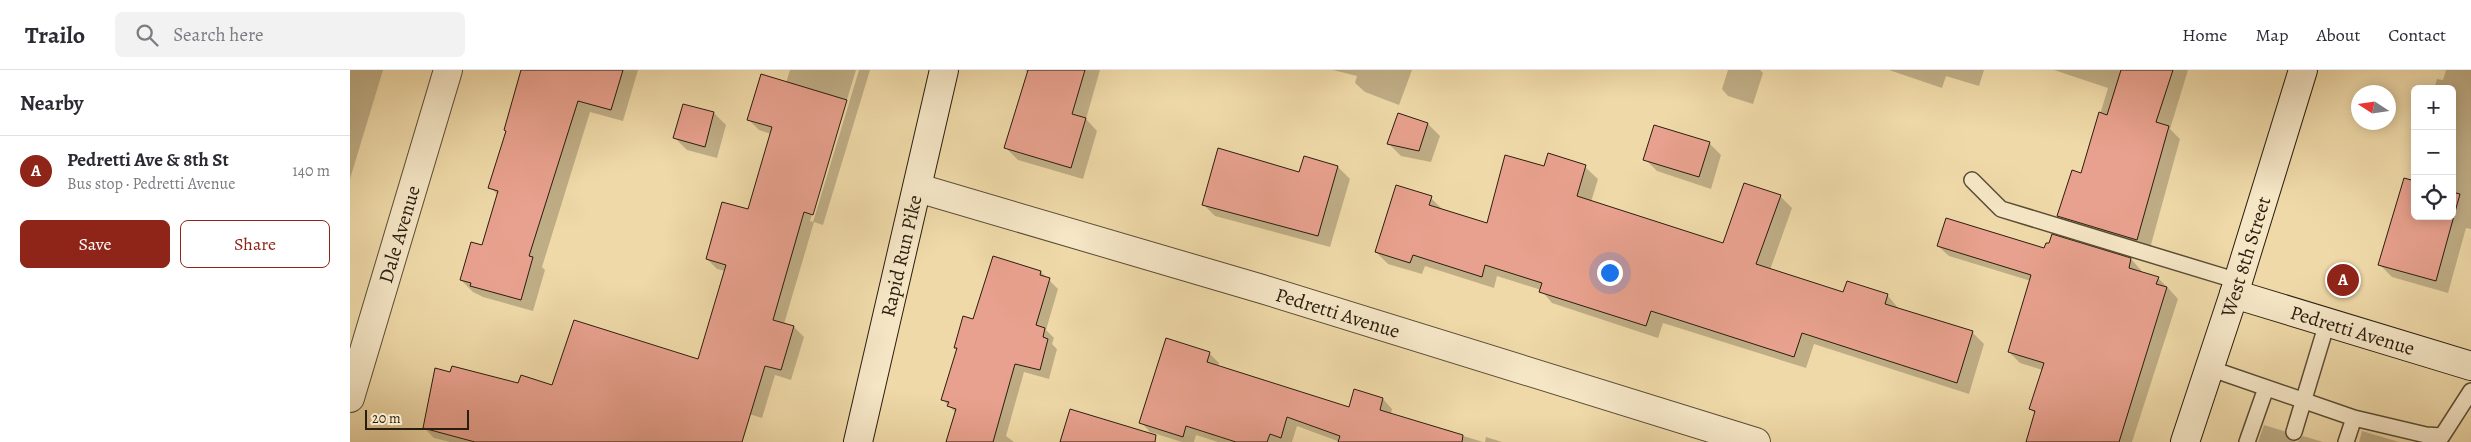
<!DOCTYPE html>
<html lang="en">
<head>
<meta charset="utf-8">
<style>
  :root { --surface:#fff; --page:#f2f2f3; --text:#2b2b33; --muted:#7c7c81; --line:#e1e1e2; --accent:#8f2418 }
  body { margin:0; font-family:Alegreya,serif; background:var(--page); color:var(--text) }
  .controls { position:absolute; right:15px; top:15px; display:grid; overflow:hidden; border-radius:8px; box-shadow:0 2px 12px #0003 }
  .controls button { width:45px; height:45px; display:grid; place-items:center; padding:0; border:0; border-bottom:1px solid var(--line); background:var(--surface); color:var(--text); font:25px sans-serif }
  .compass { position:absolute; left:2001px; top:15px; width:45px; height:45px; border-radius:50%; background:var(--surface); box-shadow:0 2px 12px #0003; rotate:282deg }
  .scale { position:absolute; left:15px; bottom:12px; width:104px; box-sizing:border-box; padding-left:5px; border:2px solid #291d0f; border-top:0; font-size:14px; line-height:18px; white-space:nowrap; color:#291d0f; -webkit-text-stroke:4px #f5e6c6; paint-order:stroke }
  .you { position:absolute; left:1259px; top:202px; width:18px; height:18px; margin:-12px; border:4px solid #fff; border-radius:50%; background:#1a73e8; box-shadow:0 0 0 8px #1a73e833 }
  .badge { display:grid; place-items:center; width:32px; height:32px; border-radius:50%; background:var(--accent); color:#fff; font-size:16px; font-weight:700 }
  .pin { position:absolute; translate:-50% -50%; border:2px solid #fff; box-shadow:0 1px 5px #0006 }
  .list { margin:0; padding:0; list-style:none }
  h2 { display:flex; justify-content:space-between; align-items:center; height:65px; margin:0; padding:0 20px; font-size:21px }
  h2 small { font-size:16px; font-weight:400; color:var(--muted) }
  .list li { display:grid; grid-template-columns:32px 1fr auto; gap:15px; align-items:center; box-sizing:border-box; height:70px; padding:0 20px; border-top:1px solid var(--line) }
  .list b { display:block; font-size:19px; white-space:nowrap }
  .list p { margin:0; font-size:16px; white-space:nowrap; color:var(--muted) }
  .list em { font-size:16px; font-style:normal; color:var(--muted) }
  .actions { display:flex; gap:10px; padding:15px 20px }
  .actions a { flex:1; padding:11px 0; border:1px solid var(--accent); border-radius:8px; text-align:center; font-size:18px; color:var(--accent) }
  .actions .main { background:var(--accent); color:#fff }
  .icon { flex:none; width:28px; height:28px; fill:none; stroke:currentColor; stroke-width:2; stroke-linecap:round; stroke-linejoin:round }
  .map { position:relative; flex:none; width:2121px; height:372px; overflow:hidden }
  header { display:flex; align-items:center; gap:30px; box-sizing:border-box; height:70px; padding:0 25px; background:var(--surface); border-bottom:1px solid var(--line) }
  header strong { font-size:24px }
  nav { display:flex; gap:28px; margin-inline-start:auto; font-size:18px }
  .search { width:350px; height:45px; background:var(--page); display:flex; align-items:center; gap:12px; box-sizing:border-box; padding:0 18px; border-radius:8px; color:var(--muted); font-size:19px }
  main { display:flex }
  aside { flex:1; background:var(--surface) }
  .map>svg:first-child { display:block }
  .shadow { fill:#0003 }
  .building { fill:#e8a18e; stroke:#291d0f }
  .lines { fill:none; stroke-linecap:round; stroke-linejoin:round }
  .lane-casing { stroke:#5a4c35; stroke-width:18 }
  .street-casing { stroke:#5a4c35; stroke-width:30 }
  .secondary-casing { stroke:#291d0f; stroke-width:30 }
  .lane { stroke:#f5e6c6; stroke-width:15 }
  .street { stroke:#f5e6c6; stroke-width:28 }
  .secondary { stroke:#f5e6c6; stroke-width:28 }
  .labels { text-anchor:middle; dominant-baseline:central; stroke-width:4; stroke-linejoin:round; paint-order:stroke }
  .street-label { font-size:20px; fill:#291d0f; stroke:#f5e6c6 }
</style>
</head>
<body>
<header>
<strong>Trailo</strong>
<div class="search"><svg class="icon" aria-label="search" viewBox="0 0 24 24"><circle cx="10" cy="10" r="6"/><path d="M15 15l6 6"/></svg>Search here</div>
<nav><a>Home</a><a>Map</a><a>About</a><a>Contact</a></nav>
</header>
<main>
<aside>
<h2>Nearby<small></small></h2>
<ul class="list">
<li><span class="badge">A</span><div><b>Pedretti Ave &amp; 8th St</b><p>Bus stop · Pedretti Avenue</p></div><em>140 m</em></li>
</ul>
<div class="actions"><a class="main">Save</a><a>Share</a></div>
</aside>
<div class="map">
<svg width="2121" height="372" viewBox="0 0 2121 372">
  <rect width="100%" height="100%" fill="#efd9a8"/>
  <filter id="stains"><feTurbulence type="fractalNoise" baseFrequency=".004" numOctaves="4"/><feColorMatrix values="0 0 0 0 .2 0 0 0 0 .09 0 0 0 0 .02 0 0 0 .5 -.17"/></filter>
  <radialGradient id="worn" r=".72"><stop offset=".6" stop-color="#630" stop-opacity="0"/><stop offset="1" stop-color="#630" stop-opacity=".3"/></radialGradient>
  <path class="shadow" d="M 0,0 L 33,0 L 0,109 Z
    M 173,0 L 288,0 L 273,51 L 240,42 L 192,197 L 195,200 L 183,241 L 133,227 L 123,222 L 111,210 L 132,176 L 148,125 L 140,117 Z
    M 440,0 L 506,0 L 460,151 L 463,152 L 509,0 L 520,0 L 473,155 L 464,152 L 434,254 L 444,257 L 454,267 L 441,310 L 425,305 L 412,348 L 386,340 L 376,372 L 100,372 L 84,368 L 74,358 L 169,315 L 203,316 L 349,291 L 375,201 L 367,199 L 357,189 L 398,141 L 421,64 L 409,60 L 399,50 L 436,13 Z
    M 675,0 L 750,0 L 736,49 L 747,61 L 733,109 L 668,90 L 656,78 L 678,3 Z
    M 983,0 L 1062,0 L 1049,35 L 1015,22 L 1005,13 L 1007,6 Z
    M 1378,0 L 1410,0 L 1413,3 L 1403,34 L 1378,26 L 1372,19 Z
    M 1539,0 L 1634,0 L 1629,16 L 1596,6 L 1592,18 Z
    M 1704,0 L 1838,0 L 1820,59 L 1830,69 L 1799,182 L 1721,158 L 1709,146 L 1732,104 L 1758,18 Z
    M 2096,0 L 2121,0 L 2121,159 L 2116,158 L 2098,223 L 2042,207 L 2030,195 L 2065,146 L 2102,146 L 2102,19 L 2084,19 L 2087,9 L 2093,10 Z
    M 334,35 L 364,43 L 376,55 L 367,88 L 337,80 L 325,68 Z
    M 1078,54 L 1090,66 L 1081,92 L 1051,86 L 1039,74 Z
    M 1359,73 L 1371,85 L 1361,119 L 1307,101 L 1295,89 Z
    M 955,88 L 988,97 L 1000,109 L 980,177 L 865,146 L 853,134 L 950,103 Z
    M 1195,97 L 1235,97 L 1248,109 L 1241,132 L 1374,175 L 1430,126 L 1442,138 L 1420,200 L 1494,223 L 1498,213 L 1538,226 L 1549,239 L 1622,262 L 1634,274 L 1619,324 L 1464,274 L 1456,298 L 1313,253 L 1308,268 L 1202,233 L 1191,220 L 1147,206 L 1144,218 L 1075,196 L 1072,204 L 1038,194 L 1026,182 L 1081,128 L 1093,140 L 1138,154 Z
    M 1588,176 L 1695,180 L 1781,189 L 1791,200 L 1791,203 L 1808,208 L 1819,219 L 1828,229 L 1782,372 L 1678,372 L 1686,344 L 1680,339 L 1693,300 L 1670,293 L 1659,282 L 1681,211 L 1599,186 Z
    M 644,187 L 691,202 L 708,219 L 696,260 L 704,268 L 702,274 L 707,279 L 699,309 L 674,302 L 656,366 L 664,372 L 597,372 L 606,343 L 593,330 L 608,279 L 606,277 L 624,250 Z
    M 817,270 L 860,284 L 869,293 L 868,296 L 1000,339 L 1005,321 L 1033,329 L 1042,339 L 1041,344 L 1133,372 L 990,372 L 947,356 L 942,372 L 868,372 L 846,365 L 844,372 L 832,372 L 800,362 L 791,352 Z
    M 1914,355 L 1934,361 L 1946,372 L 1908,372 Z
    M 2012,361 L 2049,372 L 2009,372 Z
    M 1953,366 L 1973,372 L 1947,372 Z
    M 1136,367 L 1152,372 L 1135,372 Z"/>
  <path class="building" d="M 171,0 L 273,0 L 261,40 L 228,31 L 179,186 L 183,187 L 171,230 L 120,216 L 121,213 L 110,210 L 121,172 L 132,175 L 148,121 L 138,118 L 156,61 L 154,60 Z
    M 678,0 L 735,0 L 722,44 L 736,48 L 721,98 L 654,78 Z
    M 1771,0 L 1823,0 L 1806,52 L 1819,56 L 1787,170 L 1707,146 L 1722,100 L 1731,103 L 1749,42 L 1757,45 Z
    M 411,4 L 497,30 L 463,145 L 454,142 L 423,250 L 444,256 L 431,300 L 415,296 L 392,372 L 125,372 L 73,358 L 85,298 L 100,302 L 102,296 L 168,313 L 171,305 L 202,315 L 224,250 L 348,289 L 376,195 L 356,189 L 372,132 L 398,139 L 422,57 L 397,50 Z
    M 333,34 L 364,42 L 355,77 L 323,68 Z
    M 1048,43 L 1078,53 L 1069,81 L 1037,74 Z
    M 1304,55 L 1360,72 L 1349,107 L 1293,90 Z
    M 868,78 L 949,102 L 954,86 L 988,96 L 968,166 L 852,135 Z
    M 1198,83 L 1236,95 L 1227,126 L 1373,173 L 1394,113 L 1431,125 L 1406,194 L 1493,222 L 1497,211 L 1538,224 L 1535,234 L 1623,261 L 1607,313 L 1452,263 L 1444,287 L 1301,241 L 1296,256 L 1189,222 L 1192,213 L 1135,195 L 1132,207 L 1063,185 L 1060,193 L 1025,182 L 1046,115 L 1082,126 L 1079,135 L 1137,153 L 1155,85 L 1194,96 Z
    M 2054,108 L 2065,111 L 2065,146 L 2102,146 L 2102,122 L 2110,124 L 2086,211 L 2028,195 Z
    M 1596,148 L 1694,178 L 1696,173 L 1699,173 L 1702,164 L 1781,188 L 1779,198 L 1809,207 L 1806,214 L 1817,217 L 1769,372 L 1676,372 L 1685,341 L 1679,339 L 1694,293 L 1658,282 L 1681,205 L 1587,176 Z
    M 643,186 L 691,201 L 690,205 L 700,208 L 686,255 L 695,258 L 693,267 L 698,269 L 690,300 L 665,294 L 643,372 L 596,372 L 606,339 L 597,336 L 599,332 L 591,330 L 607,278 L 604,278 L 613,246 L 623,249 Z
    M 816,268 L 860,282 L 857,292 L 999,337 L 1004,319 L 1033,328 L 1030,340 L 1113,365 L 1112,372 L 988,372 L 990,366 L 937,347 L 931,368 L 920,364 L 917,372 L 886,372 L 836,356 L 833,367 L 789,353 Z
    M 720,339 L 806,365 L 805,372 L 710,372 Z"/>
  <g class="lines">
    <defs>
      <path id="lane" d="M 1622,110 L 1651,139 L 1888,211
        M 1859,298 L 2004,348 L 1996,372
        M 2004,348 L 2076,365 L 2092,366 L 2121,321
        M 1944,362 L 1977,253
        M 1897,372 L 1916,318"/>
      <g id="street">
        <path id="s1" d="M 568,118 L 912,219 L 1406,372"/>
        <path id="s2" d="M 0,328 L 98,0"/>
      </g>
      <g id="secondary">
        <path id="s3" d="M 1884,224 L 2121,296"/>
        <path id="s4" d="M 508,372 L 594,0"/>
        <path id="s5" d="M 1835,372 L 1884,224 L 1953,0"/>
      </g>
    </defs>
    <use href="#lane" class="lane-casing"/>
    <use href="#street" class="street-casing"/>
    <use href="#secondary" class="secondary-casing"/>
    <use href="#lane" class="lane"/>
    <use href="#street" class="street"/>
    <use href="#secondary" class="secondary"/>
  </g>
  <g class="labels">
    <g class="street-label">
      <text stroke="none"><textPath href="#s2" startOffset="171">Dale Avenue</textPath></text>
      <text stroke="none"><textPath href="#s4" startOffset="191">Rapid Run Pike</textPath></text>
      <text stroke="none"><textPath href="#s5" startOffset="195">West 8th Street</textPath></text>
      <text stroke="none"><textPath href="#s1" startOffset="438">Pedretti Avenue</textPath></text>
      <text stroke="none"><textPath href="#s3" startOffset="124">Pedretti Avenue</textPath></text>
    </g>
  </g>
  <rect width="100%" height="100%" filter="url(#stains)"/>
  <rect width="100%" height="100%" fill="url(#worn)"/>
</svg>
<div class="controls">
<button>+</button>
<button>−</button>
<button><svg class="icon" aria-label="locate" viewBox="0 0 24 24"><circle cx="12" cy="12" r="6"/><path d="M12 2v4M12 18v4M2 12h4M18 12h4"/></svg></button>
</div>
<svg class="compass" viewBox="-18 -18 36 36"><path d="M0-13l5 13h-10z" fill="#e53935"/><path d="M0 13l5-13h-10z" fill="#7c7c81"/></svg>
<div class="scale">20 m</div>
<div class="you"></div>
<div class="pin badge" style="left:1993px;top:210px">A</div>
</div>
</main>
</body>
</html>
